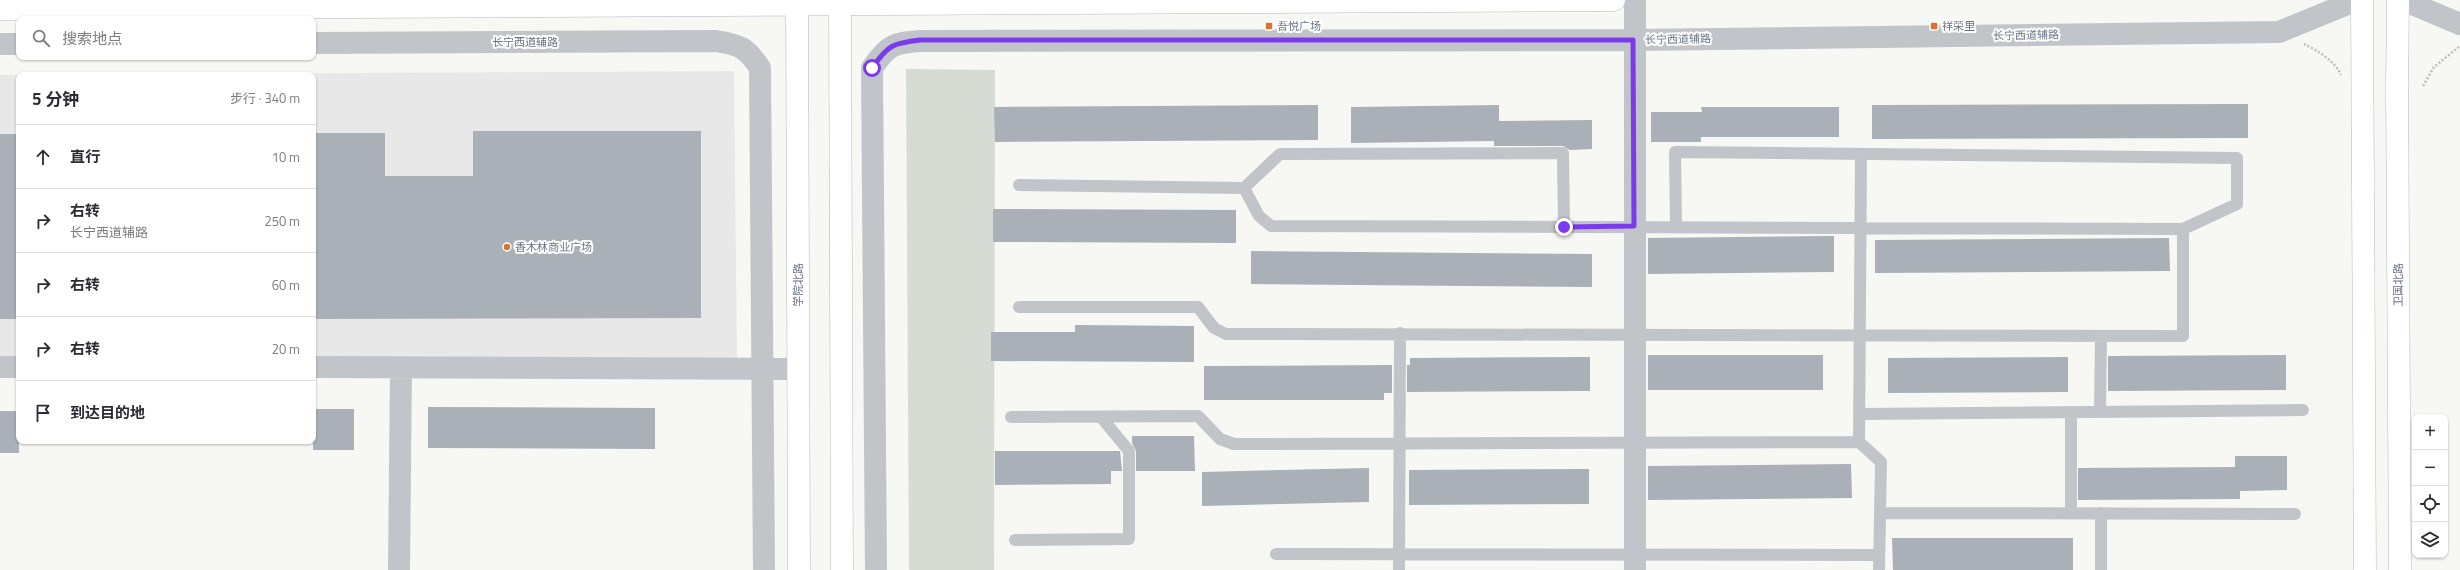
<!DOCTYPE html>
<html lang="zh">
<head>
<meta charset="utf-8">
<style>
  :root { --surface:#fff; --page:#f2f2f3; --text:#2b2b33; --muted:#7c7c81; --line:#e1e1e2 }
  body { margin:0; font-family:"Titillium Web","Noto Sans SC",sans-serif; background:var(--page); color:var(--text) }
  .controls { position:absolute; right:12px; bottom:12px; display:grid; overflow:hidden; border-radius:8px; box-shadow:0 1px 3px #0004 }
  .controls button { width:36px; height:36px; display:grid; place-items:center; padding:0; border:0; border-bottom:1px solid var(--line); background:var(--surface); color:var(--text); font:20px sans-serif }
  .stop { position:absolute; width:12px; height:12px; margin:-9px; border:3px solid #7c3aed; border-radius:50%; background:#fff }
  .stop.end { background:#7c3aed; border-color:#fff; box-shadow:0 1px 4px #0008 }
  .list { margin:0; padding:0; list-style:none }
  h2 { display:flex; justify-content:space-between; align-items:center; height:52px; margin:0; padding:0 16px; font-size:17px }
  h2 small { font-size:13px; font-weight:400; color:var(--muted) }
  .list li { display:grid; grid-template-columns:26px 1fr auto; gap:12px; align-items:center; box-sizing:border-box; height:64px; padding:0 16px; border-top:1px solid var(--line) }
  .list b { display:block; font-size:15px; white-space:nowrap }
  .list p { margin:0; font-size:13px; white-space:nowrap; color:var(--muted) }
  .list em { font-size:13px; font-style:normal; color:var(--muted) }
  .icon { flex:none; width:22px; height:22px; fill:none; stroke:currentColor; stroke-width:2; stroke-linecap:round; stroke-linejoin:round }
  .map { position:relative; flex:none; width:2460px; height:570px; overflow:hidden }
  .search { position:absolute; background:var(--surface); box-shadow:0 1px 3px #0004; left:16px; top:16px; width:300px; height:44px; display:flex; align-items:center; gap:10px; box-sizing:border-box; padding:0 14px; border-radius:8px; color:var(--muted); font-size:15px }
  .panel { position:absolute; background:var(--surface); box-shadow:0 1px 3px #0004; left:16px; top:72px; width:300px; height:372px; border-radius:8px }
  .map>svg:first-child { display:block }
  .built { fill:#e8e8e8 }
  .green { fill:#d6dcd4 }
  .building { fill:#aab0b7 }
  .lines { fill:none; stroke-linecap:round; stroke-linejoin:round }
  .secondary-casing { stroke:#b5b9bf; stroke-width:23 }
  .primary-casing { stroke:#b4b7bc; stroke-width:23 }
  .path { stroke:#bbbdc0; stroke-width:2.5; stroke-dasharray:2 2; stroke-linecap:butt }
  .service { stroke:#c1c4c8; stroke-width:12 }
  .minor { stroke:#c1c4c8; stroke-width:22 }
  .secondary { stroke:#fff; stroke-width:22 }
  .primary { stroke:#fff; stroke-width:22 }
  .route { stroke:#7c3aed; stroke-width:5 }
  .poi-dot { fill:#de722d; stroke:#fff; stroke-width:1.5 }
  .labels { text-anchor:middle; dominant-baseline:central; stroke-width:4; stroke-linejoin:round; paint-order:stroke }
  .poi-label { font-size:11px; fill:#677385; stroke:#fff; text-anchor:start }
  .street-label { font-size:11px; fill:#677385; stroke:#fff }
</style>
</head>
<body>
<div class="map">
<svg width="2460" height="570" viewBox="0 0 2460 570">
  <rect width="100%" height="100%" fill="#f7f7f4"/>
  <path class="built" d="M 734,71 L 737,361 L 313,362 L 313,75 L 19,75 L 19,363 L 0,363 L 0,75 Z"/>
  <path class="green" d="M 906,69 L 995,70 L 994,570 L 909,570 Z"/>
  <path class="building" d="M 2248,104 L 2248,138 L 1872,139 L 1872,105 Z
    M 1318,105 L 1318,140 L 995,142 L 994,107 Z
    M 1499,105 L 1499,121 L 1592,120 L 1592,149 L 1570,150 L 1563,146 L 1494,146 L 1494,141 L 1351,143 L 1351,107 Z
    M 1701,107 L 1839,107 L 1839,137 L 1701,137 L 1701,142 L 1651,142 L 1651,112 L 1702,112 Z
    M 473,131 L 701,131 L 701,318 L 313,319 L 313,133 L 385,133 L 385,176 L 473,176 Z
    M 0,134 L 19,134 L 19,319 L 0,319 Z
    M 993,209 L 1236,210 L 1236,243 L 993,242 Z
    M 1834,236 L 1834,272 L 1648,274 L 1648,238 Z
    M 2169,238 L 2170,271 L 1875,273 L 1875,240 Z
    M 1251,251 L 1592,254 L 1592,287 L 1251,284 Z
    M 1075,325 L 1194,326 L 1194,362 L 991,361 L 991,332 L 1075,332 Z
    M 1648,355 L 1823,355 L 1823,390 L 1648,390 Z
    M 2286,355 L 2286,390 L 2108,391 L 2108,356 Z
    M 1590,357 L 1590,391 L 1407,392 L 1407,365 L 1410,365 L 1410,358 Z
    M 2068,357 L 2068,392 L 1888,393 L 1888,358 Z
    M 1392,365 L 1392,393 L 1384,393 L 1384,400 L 1204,400 L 1204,366 Z
    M 428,407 L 655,408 L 655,449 L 428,448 Z
    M 313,409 L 354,409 L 354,450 L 313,450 Z
    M 0,411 L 19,411 L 19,453 L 0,453 Z
    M 1132,436 L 1194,436 L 1195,471 L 1136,471 L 1136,451 L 1132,443 Z
    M 995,451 L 1120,451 L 1122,471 L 1111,471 L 1111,484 L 995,485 Z
    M 2235,456 L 2287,456 L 2287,490 L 2240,491 L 2240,499 L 2078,500 L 2078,468 L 2235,467 Z
    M 1851,464 L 1852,498 L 1648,500 L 1648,466 Z
    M 1369,468 L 1369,502 L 1202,506 L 1202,472 Z
    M 1589,469 L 1589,504 L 1409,505 L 1409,470 Z
    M 1892,538 L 2073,538 L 2073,570 L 1893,570 Z"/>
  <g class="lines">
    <defs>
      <path id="secondary" d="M 2362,0 L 2365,570
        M 2398,0 L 2397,86 L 2400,570"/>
      <path id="primary" d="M 797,0 L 799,570
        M 840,0 L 842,570
        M 0,9 L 1614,0"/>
    </defs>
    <use href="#secondary" class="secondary-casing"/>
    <use href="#primary" class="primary-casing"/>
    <path class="path" d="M 2304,44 C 2317,50 2336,62 2341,75
      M 2423,86 L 2434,67 L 2460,46"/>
    <path class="service" d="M 1861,154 L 1859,442 L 1881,462 L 1879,570
      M 1019,185 L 1244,188 L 1259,216 L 1271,226 L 2183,229 L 2183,336 L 1226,334 L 1214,328 L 1198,307 L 1019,307
      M 1244,188 L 1280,154 L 1563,153 L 1564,227
      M 1676,226 L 1675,152 L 2237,158 L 2237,204 L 2183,229
      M 2071,412 L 2071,513
      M 2100,412 L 2101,337
      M 1859,414 L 2303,410
      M 1011,417 L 1198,416 L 1220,439 L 1234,444 L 1859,442
      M 1880,513 L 2295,514
      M 2101,513 L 2101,570
      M 1015,540 L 1129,539 L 1129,451 L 1101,417
      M 1276,554 L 1879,555
      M 1399,570 L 1400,333"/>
    <path class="minor" d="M 1635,0 L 1635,570
      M 2403,0 L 2460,24
      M 313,43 L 716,41 C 740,45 746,47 760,68 L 764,570
      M 0,44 L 19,44
      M 0,367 L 19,367
      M 313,367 L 799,369
      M 399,570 L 401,368
      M 876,570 L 872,68 C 888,45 893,43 920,41 L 1633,40 L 2279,32 L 2357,0"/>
    <use href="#secondary" class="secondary"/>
    <use href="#primary" class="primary"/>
  </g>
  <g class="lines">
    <path class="route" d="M 872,68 C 888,45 893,43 920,40 L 1633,40 L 1634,226 L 1564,227"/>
  </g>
  <g class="poi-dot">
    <rect x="1265" y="22" width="8" height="8" rx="2"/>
    <rect x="1930" y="22" width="8" height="8" rx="2"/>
    <circle cx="507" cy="247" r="4"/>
  </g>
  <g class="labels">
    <g class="poi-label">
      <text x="1277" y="26">吾悦广场</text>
      <text x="1942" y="26">祥荣里</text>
      <text x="515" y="247">香木林商业广场</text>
    </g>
    <g class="street-label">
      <text transform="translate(2026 35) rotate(-1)">长宁西道辅路</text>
      <text transform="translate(1678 39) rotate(-1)">长宁西道辅路</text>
      <text x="525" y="42">长宁西道辅路</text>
      <text transform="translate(798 285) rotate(-90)">学院北路</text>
      <text transform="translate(2398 285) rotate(-90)">卫国北路</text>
    </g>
  </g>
</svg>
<div class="controls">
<button>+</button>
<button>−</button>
<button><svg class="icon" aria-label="locate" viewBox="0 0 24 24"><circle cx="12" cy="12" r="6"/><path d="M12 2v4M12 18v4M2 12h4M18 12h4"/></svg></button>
<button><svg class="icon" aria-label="layers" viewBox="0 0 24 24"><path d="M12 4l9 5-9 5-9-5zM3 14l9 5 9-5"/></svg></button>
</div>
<div class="stop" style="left:872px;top:68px"></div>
<div class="stop end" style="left:1564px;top:227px"></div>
<div class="search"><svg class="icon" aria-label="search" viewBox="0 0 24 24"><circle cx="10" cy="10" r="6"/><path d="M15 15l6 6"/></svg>搜索地点</div>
<section class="panel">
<h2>5 分钟<small>步行 · 340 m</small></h2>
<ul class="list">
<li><svg class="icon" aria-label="ahead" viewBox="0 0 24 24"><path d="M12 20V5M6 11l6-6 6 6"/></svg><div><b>直行</b></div><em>10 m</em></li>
<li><svg class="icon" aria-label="right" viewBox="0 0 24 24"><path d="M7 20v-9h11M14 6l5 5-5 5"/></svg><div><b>右转</b><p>长宁西道辅路</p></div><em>250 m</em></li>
<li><svg class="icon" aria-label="right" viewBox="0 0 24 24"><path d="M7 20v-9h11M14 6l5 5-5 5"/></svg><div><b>右转</b></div><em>60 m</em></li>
<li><svg class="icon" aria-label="right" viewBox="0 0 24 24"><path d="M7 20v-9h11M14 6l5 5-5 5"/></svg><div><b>右转</b></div><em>20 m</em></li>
<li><svg class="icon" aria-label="arrive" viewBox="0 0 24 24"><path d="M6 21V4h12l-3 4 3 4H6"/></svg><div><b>到达目的地</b></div></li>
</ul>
</section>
</div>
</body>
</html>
